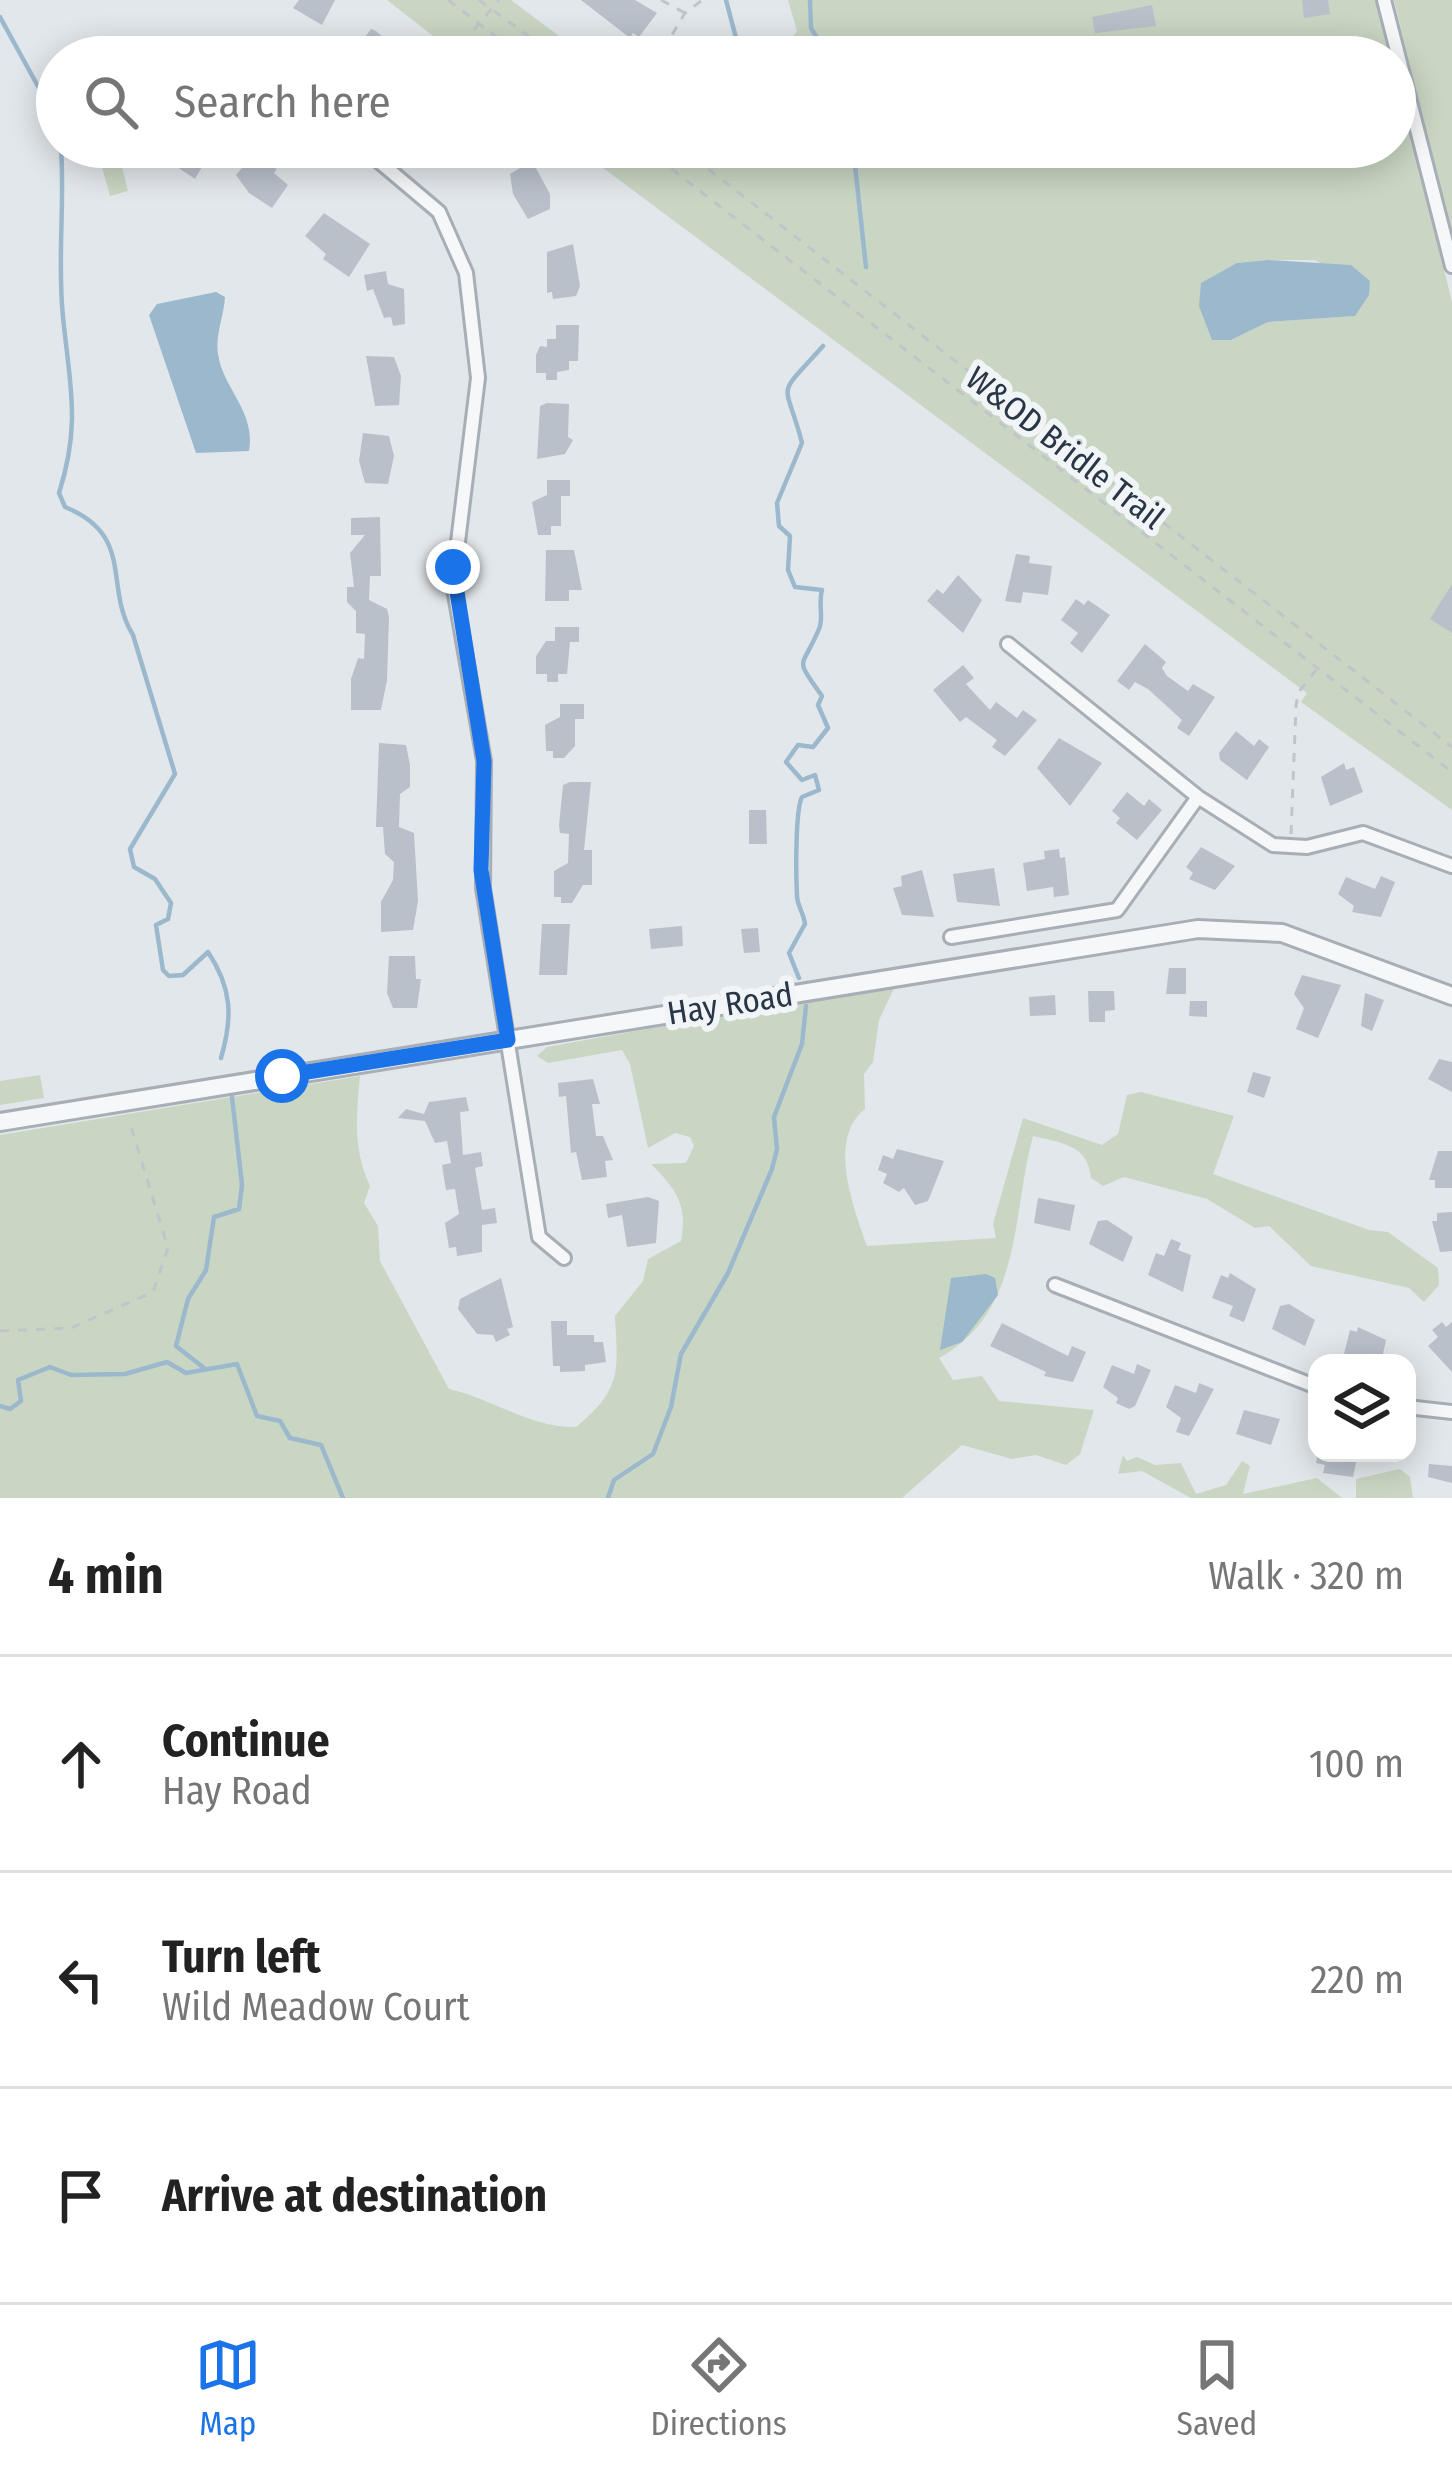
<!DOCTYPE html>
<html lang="en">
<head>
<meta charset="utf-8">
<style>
  :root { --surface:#fff; --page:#f2f2f2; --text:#222; --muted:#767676; --line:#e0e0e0; --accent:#1a73e8 }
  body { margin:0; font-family:"Fira Sans Condensed",sans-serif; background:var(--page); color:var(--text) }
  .controls { position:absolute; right:36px; bottom:36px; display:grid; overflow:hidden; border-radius:24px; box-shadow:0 6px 30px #0003 }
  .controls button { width:108px; height:108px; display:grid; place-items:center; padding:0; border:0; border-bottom:3px solid var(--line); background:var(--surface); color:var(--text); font:60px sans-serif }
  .stop { position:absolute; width:36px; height:36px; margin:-27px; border:9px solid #1a73e8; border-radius:50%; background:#fff }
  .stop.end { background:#1a73e8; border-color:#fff; box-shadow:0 3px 12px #0008 }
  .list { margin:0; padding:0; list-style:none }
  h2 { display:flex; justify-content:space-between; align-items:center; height:156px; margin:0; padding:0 48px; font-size:51px }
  h2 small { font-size:39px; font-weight:400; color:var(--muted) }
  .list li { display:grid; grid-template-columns:78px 1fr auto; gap:36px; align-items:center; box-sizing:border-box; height:216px; padding:0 48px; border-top:3px solid var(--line) }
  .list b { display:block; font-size:45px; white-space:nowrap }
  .list p { margin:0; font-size:39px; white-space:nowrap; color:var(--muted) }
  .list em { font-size:39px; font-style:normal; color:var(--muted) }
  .icon { flex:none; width:66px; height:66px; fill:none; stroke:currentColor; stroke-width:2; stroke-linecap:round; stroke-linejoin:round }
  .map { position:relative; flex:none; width:1452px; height:1498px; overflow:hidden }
  .search { position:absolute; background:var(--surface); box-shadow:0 6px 30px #0003; left:36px; right:36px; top:36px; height:132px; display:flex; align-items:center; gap:30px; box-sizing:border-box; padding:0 42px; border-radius:66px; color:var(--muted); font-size:45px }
  .sheet { height:804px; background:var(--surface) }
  nav { display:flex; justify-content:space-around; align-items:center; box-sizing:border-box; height:168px; border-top:3px solid var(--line); background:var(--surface); font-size:33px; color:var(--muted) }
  nav a { display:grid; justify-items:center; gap:6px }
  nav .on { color:var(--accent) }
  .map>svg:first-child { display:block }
  .green { fill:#c9d6c3; fill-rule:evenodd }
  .water { fill:#9cb8cd }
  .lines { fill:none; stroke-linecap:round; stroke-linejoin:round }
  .stream { stroke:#9cb8cd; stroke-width:4.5 }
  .building { fill:#b9c0ca }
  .minor-casing { stroke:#a7aeb6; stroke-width:18 }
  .tertiary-casing { stroke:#a7aeb6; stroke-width:22 }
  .path { stroke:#c1c5ca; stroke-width:3; stroke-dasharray:9 9; stroke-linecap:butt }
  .minor { stroke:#f6f7f9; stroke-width:12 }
  .tertiary { stroke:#f6f7f9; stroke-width:16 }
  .route { stroke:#1a73e8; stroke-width:15 }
  .labels { text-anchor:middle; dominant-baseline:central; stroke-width:12; stroke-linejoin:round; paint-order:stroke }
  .street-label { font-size:33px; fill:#293645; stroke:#f2f5f8 }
</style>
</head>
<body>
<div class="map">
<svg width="1452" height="1498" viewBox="0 0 1452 1498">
  <rect width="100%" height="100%" fill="#e2e7eb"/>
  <path class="green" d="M 387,0 L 511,0 L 563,39 L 605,57 L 460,57 Z
    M 788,0 L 1379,0 L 1392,57 L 686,57 L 716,36 C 746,60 756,42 792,38 L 797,31 Z
    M 1394,0 L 1452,0 L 1452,240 Z
    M 1395,70 L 1452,302 L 1452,810 L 1301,702 L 1307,693 L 1292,682 L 575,147 L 1395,147 ZM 1268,260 L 1315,260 L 1369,295 L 1354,316 L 1268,322 L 1231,340 L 1237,263 Z
    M 119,155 L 128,191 L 110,196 L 100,160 Z
    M 896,984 L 879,1020 L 873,1062 L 864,1074 L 865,1109 C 827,1139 853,1206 867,1246 L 996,1238 L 993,1224 L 1023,1118 L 1102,1145 L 1118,1134 L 1127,1095 L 1141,1092 L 1234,1116 L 1213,1174 L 1369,1230 L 1388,1232 L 1438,1268 L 1439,1285 L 1424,1302 L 1409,1288 L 1311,1266 L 1269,1226 L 1255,1228 L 1207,1199 L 1124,1177 L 1103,1186 L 1091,1178 C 1088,1144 1061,1143 1033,1136 C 1011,1217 1023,1312 939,1358 L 953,1380 L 982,1376 L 999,1401 L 1094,1410 L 1080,1454 L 1066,1465 L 1036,1455 L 1012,1459 L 962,1445 L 902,1498 L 0,1498 L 0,1135 L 360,1076 C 356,1117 353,1149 370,1186 L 364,1203 L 378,1226 L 380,1261 L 449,1389 C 493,1399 531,1428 576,1427 C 622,1389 618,1372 615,1316 L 643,1281 L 648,1259 L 681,1241 C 688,1205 676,1189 651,1164 L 686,1163 L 694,1146 L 690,1137 L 675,1133 L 648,1148 L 630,1064 L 622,1050 L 548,1063 L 537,1056 L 547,1047 Z
    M 40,1075 L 44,1098 L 0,1105 L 0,1081 Z
    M 1123,1455 L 1127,1461 L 1137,1457 L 1155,1465 L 1181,1463 L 1196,1494 L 1226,1485 L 1242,1461 L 1250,1466 L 1243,1494 L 1317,1478 L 1342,1498 L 1191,1498 L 1142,1471 L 1118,1474 Z
    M 1400,1469 L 1410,1477 L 1413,1498 L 1356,1498 L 1356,1479 Z"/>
  <path class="water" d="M 1268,260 L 1351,265 L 1370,281 L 1369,295 L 1355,316 L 1268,322 L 1231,340 L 1212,340 L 1199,306 L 1201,283 L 1237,263 Z
    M 216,292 L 225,297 C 224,316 215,335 218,354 C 223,389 256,411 249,451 L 196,453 L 149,315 L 157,304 Z
    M 986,1274 L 995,1278 L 998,1295 L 962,1342 L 940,1350 L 951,1278 Z"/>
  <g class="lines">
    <path class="stream" d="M 726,0 L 741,57
      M 810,0 L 811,28 L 829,57
      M 0,17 L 57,121
      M 61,147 C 65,203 57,261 63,317 C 70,387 81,424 59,493 L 65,507 C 136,536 103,587 133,635 L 175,774 L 130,849 L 134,867 L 155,879 L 171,903 L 168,919 L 156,925 L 163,970 L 169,976 L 183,975 L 208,952 C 232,988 233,1017 221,1058
      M 853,147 L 866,267
      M 799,978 L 789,953 L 805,924 C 804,914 797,905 797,896 C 796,877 795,810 802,797 L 819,790 L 815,775 L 802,780 L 786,762 L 798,745 L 813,747 L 828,728 L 818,705 L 822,696 C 793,656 802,670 819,629 C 824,618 818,604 822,590 L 795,587 L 788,570 L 790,536 L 779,526 L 777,503 L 802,443 C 785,377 774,401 823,346
      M 204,1368 L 176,1346 L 188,1299 L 206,1270 L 214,1217 L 239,1209 L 242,1185 L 232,1097
      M 0,1406 L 10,1409 L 21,1401 L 18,1380 L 50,1367 L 71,1375 L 125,1374 L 167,1362 L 186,1373 L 237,1364 L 257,1416 L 280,1421 L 290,1438 L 321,1445 L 343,1498
      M 608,1498 L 614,1480 L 653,1454 L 671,1407 L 681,1354 L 728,1273 L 772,1169 L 777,1149 L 774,1117 L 802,1044 L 806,1006"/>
  </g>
  <path class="building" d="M 299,0 L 335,0 L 322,25 L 293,8 Z
    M 581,0 L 635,0 L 657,13 L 639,37 L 633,33 L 630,38 Z
    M 1302,0 L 1328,0 L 1330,14 L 1304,18 Z
    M 1152,5 L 1156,26 L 1095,33 L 1092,17 Z
    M 371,29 L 376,31 L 406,57 L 369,57 L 357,48 Z
    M 137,42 L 139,57 L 117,57 L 115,45 Z
    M 164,147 L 202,147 L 210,153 L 195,179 L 159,155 Z
    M 251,157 L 277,169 L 274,173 L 288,185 L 272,208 L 249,193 L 236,175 Z
    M 532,161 L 550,194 L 550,209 L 528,219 L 513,194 L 510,174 Z
    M 324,213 L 370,244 L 349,277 L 323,259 L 326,254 L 305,236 Z
    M 573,244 L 580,286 L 576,296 L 553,299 L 552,292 L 547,293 L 547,252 Z
    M 386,271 L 388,284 L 404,289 L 405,324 L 393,326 L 391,317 L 384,318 L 373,289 L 367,291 L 364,275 Z
    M 556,325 L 579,325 L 578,361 L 569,361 L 569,370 L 557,372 L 557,380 L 546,380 L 546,373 L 536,373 L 536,355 L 540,346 L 547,347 L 547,339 L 556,339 Z
    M 366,356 L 394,357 L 401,376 L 399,405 L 375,406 Z
    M 547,403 L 569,404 L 568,437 L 573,440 L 565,454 L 537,459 L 540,406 Z
    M 363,433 L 389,436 L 394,456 L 388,484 L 365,483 L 359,461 Z
    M 547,480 L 570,480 L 570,496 L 561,496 L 561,526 L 551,526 L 551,535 L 538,535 L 532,502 L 547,495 Z
    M 380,517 L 381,576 L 370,576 L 369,600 L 387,609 L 389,617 L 387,680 L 381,710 L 351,710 L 351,679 L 358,658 L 364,659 L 365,634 L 356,633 L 356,611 L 347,602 L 347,587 L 354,587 L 350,553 L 365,535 L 351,535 L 351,518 Z
    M 546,550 L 574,550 L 582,590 L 569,590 L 569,601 L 545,601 Z
    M 1016,554 L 1030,556 L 1029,563 L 1052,566 L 1048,595 L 1023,592 L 1021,603 L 1005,601 Z
    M 958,575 L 982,600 L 963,633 L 927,601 L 937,589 L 943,594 Z
    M 1452,584 L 1452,633 L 1430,619 Z
    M 1076,599 L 1084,605 L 1088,600 L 1110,615 L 1082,653 L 1070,643 L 1078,633 L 1061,620 Z
    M 555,627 L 579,627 L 579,642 L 570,642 L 567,674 L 558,674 L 558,682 L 547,682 L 547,674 L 536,674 L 536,656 L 546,641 L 555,641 Z
    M 1145,644 L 1166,662 L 1162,668 L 1167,676 L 1188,691 L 1193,684 L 1215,697 L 1189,736 L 1177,728 L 1182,720 L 1148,689 L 1135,682 L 1129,690 L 1117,681 Z
    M 963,665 L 974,678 L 966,684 L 990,710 L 996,702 L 1017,718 L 1023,710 L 1037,720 L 1005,756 L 992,747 L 997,740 L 966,717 L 960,722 L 933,690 Z
    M 560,704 L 584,704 L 584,719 L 575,719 L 575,746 L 564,758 L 553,758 L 553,751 L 546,751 L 545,725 L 560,717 Z
    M 1236,731 L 1254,746 L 1259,739 L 1269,747 L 1247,780 L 1220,760 L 1219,753 Z
    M 1059,738 L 1102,763 L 1070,806 L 1037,768 Z
    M 379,743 L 406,745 L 410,765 L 410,787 L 400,794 L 399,827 L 414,833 L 418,901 L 413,930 L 381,932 L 381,902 L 393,880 L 394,862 L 385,854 L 383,827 L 376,827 Z
    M 1344,763 L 1346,770 L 1354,767 L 1363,792 L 1330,806 L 1321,777 Z
    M 570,782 L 591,782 L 584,850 L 592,850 L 592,885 L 583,885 L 572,903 L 561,903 L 561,897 L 554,897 L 554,871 L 568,863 L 569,834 L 560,833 L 559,825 L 563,785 Z
    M 1127,792 L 1144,806 L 1149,799 L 1162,810 L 1137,840 L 1116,823 L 1120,818 L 1112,811 Z
    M 749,810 L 766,810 L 767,844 L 749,844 Z
    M 1201,847 L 1235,866 L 1215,890 L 1189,879 L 1193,873 L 1186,867 Z
    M 1059,849 L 1060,858 L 1065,857 L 1069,895 L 1054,897 L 1053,887 L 1027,891 L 1023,863 L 1045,859 L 1044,851 Z
    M 994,868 L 1000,906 L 957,902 L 953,874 Z
    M 922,870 L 934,917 L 902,915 L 893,888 L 902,886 L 901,876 Z
    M 1381,876 L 1395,882 L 1381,917 L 1352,912 L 1354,906 L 1338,894 L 1346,877 L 1375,889 Z
    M 542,924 L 570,924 L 567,975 L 539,975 Z
    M 682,926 L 683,946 L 651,949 L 649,929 Z
    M 758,928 L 760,952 L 744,953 L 741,929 Z
    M 389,956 L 415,956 L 416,979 L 421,979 L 417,1008 L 393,1008 L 387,993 Z
    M 1169,968 L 1186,968 L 1186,994 L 1166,994 Z
    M 1302,975 L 1341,985 L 1318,1038 L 1296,1029 L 1304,1008 L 1294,994 Z
    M 1088,991 L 1114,991 L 1115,1010 L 1105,1011 L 1105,1022 L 1089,1022 Z
    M 1365,993 L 1384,1000 L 1372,1031 L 1361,1026 Z
    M 1055,995 L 1056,1015 L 1030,1016 L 1029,997 Z
    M 1190,1001 L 1207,1001 L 1207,1017 L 1189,1016 Z
    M 1439,1059 L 1452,1062 L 1452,1092 L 1428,1079 Z
    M 1253,1072 L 1271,1077 L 1264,1098 L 1247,1092 Z
    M 593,1079 L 600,1104 L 592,1104 L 596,1136 L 603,1136 L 613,1160 L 605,1161 L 607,1177 L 582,1180 L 576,1152 L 571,1153 L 566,1096 L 559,1097 L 558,1083 Z
    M 466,1097 L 469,1111 L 460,1112 L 463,1155 L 481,1152 L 483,1166 L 475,1168 L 482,1210 L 495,1208 L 497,1223 L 482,1225 L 482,1252 L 457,1256 L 456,1247 L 449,1248 L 445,1223 L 459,1214 L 455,1189 L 446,1190 L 442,1165 L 451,1163 L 447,1141 L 435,1143 L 425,1121 L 398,1118 L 406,1109 L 424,1114 L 429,1102 Z
    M 897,1149 L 944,1161 L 928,1201 L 915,1205 L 904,1188 L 899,1192 L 883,1183 L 887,1174 L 878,1170 L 883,1155 L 893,1159 Z
    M 1438,1151 L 1452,1151 L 1452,1188 L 1435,1188 L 1435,1180 L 1429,1180 Z
    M 648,1197 L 659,1201 L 656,1243 L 627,1247 L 622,1215 L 608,1218 L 606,1204 Z
    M 1038,1198 L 1075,1205 L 1070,1231 L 1034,1223 Z
    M 1452,1212 L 1452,1251 L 1440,1252 L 1432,1221 L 1437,1221 L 1437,1213 Z
    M 1107,1220 L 1133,1237 L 1123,1262 L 1089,1244 L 1098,1221 Z
    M 1171,1239 L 1181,1243 L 1178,1250 L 1191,1255 L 1183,1292 L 1148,1275 L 1156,1253 L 1164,1256 Z
    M 1230,1273 L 1256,1289 L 1244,1322 L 1229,1316 L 1233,1306 L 1212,1298 L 1221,1275 L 1228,1278 Z
    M 501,1278 L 513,1327 L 507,1329 L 510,1335 L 496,1342 L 493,1335 L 477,1334 L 458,1309 L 460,1299 Z
    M 1289,1304 L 1315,1320 L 1305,1346 L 1272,1329 L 1280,1306 Z
    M 551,1321 L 567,1321 L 567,1335 L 594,1335 L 594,1342 L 603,1342 L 606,1362 L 585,1365 L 585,1371 L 560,1372 L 560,1366 L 553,1366 Z
    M 1442,1322 L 1446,1327 L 1452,1322 L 1452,1372 L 1428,1346 L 1438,1337 L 1432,1330 Z
    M 1002,1323 L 1068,1356 L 1072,1346 L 1086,1352 L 1073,1382 L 1044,1376 L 1046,1372 L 990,1346 Z
    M 1358,1327 L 1386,1340 L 1381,1363 L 1344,1354 L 1350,1330 L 1357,1332 Z
    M 1137,1364 L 1151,1370 L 1135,1406 L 1129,1409 L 1116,1403 L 1118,1398 L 1103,1387 L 1112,1365 L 1134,1374 Z
    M 1199,1383 L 1214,1389 L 1189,1436 L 1176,1432 L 1181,1418 L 1166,1407 L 1175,1385 L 1196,1393 Z
    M 1244,1410 L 1280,1419 L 1271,1445 L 1236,1434 Z
    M 1318,1453 L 1358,1453 L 1353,1477 L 1323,1473 L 1325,1465 L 1316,1463 Z
    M 1429,1464 L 1452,1466 L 1452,1483 L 1428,1477 Z"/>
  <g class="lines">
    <defs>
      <path id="minor" d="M 1384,0 L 1452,266
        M 362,147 L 439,212 L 466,273 L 478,378 L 453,583 L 484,761 L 483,888 L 539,1237 L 564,1258
        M 1008,644 L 1198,797 L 1273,845 L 1307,847 L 1363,833 L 1452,866
        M 951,937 L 1117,910 L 1198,797
        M 1055,1285 L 1317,1387
        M 1407,1407 L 1452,1412"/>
      <path id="tertiary" d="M 0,1122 L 1198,929 L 1282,933 L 1452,996"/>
    </defs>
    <use href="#minor" class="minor-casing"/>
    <use href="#tertiary" class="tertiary-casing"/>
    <path class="path" d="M 448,0 L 523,57
      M 479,0 L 557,57
      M 661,0 L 685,13
      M 663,50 L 685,13 L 701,1
      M 451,57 L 499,0
      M 643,147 L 1452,772
      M 680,147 L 1452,747
      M 1291,834 L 1296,706 L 1298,693 L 1316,670
      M 0,1331 L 71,1328 L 153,1292 L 168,1248 L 129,1120"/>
    <use href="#minor" class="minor"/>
    <use href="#tertiary" class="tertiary"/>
  </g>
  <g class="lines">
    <path class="route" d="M 282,1076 L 508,1040 L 481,870 L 484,761 L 453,567"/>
  </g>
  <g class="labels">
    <g class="street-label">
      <text transform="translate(1065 448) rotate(38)">W&amp;OD Bridle Trail</text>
      <text transform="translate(730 1004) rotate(-9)">Hay Road</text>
    </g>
  </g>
</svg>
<div class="controls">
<button><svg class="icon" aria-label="layers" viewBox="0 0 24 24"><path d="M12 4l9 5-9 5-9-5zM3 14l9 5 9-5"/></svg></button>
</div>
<div class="stop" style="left:282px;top:1076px"></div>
<div class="stop end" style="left:453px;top:567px"></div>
<div class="search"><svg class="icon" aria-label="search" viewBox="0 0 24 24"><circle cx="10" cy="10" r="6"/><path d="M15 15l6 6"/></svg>Search here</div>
</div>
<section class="sheet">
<h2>4 min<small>Walk · 320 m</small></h2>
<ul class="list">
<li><svg class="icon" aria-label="ahead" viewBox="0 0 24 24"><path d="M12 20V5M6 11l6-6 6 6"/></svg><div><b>Continue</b><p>Hay Road</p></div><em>100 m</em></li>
<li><svg class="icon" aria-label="left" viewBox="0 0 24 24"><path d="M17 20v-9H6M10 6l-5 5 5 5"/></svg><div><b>Turn left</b><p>Wild Meadow Court</p></div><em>220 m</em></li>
<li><svg class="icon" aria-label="arrive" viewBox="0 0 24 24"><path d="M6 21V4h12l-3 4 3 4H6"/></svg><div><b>Arrive at destination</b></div></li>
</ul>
</section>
<nav>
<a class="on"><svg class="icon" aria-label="map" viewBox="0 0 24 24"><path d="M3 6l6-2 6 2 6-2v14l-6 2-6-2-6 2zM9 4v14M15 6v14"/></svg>Map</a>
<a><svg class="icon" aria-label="directions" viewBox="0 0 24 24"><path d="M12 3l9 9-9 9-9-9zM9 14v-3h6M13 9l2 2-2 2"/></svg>Directions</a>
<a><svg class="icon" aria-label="saved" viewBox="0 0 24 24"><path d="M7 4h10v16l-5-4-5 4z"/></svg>Saved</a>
</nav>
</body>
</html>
